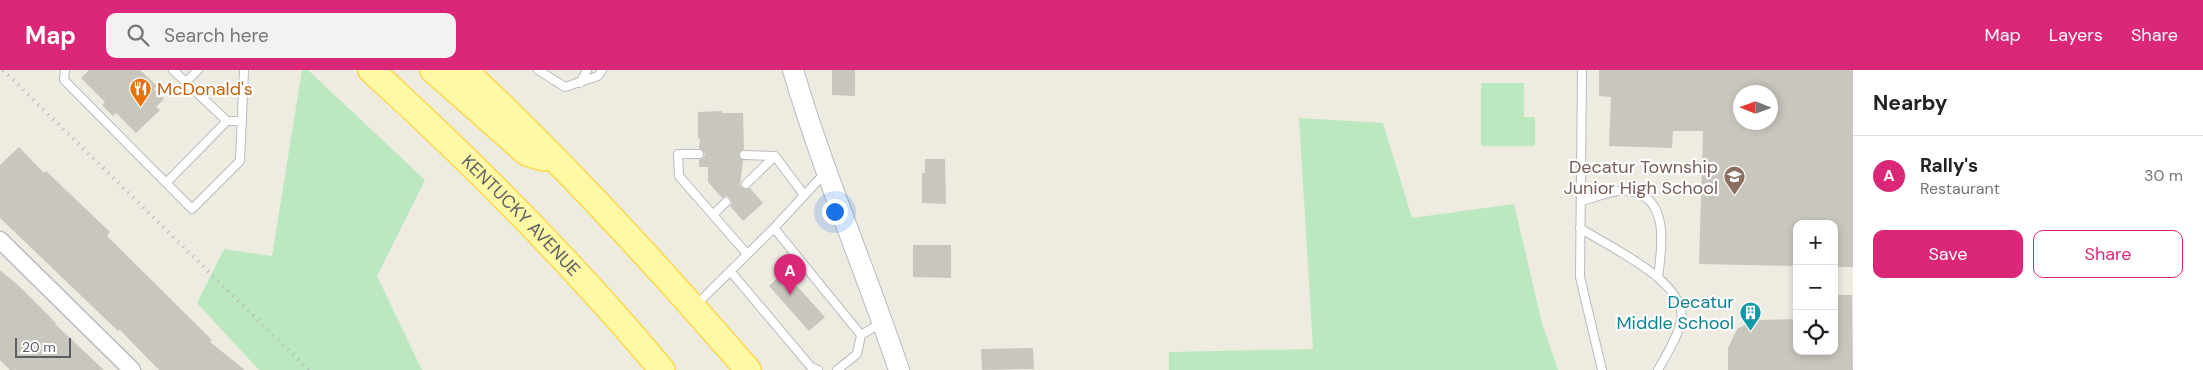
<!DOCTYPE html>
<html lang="en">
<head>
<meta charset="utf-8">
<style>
  :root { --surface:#fff; --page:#f2f2f2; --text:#222; --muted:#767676; --line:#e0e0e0; --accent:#db2777 }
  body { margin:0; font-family:"DM Sans",sans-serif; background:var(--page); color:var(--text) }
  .controls { position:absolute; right:15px; bottom:15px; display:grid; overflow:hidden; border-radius:10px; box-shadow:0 2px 8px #0003 }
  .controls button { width:45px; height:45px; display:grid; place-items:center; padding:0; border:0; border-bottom:1px solid var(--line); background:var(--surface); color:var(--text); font:25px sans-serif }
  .compass { position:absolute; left:1733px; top:15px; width:45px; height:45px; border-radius:50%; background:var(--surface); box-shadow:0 2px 8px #0003; rotate:271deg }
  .scale { position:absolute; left:15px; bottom:12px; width:56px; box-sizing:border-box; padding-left:5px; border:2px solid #5a5d63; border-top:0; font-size:14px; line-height:18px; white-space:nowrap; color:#5a5d63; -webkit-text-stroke:4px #fff; paint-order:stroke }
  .you { position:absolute; left:834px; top:141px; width:18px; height:18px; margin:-12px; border:4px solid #fff; border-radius:50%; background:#1a73e8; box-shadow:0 0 0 8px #1a73e833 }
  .badge { display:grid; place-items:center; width:32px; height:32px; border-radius:50%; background:var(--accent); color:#fff; font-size:16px; font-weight:700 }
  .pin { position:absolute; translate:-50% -41px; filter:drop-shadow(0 1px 2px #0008) }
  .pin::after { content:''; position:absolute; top:26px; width:18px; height:15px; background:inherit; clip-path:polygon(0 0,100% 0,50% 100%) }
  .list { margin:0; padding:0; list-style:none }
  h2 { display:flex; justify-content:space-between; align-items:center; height:65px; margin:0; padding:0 20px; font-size:21px }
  h2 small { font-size:16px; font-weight:400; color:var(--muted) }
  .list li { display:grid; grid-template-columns:32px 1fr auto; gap:15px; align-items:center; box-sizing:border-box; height:80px; padding:0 20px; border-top:1px solid var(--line) }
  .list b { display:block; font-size:19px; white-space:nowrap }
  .list p { margin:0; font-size:16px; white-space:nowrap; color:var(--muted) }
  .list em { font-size:16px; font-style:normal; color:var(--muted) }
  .actions { display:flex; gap:10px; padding:15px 20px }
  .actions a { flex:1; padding:11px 0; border:1px solid var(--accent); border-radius:10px; text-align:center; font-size:18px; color:var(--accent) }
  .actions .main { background:var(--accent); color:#fff }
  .icon { flex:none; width:28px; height:28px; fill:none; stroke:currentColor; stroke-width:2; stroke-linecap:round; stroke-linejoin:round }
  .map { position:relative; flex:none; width:1853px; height:300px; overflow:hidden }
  header { display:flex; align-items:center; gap:30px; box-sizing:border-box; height:70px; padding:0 25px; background:var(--accent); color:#fff }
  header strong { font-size:24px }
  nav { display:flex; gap:28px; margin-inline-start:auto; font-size:18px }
  .search { width:350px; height:45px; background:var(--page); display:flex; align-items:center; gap:12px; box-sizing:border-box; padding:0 18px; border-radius:10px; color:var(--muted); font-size:19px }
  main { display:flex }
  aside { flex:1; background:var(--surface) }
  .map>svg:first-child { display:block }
  .green { fill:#bce8bf }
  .building { fill:#c9c6be; fill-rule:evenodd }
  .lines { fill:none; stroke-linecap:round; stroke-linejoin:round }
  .service-casing { stroke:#b9bbc1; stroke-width:10 }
  .minor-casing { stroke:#b9bbc1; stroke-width:19 }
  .tertiary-casing { stroke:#b9bbc1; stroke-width:22 }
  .primary-casing { stroke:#fad84e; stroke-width:28 }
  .service { stroke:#fff; stroke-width:8 }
  .minor { stroke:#fff; stroke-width:16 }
  .tertiary { stroke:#fff; stroke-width:20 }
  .primary { stroke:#fff8a5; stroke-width:25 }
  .rail { stroke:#b5b6b6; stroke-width:4; stroke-dasharray:1 6; stroke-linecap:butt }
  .labels { text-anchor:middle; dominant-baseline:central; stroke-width:4.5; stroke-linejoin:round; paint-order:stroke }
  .food-label { font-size:18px; fill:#c56008; stroke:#fff; text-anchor:start }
  .education-label { font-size:18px; fill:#785e54; stroke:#fff; text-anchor:end }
  .street-label { font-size:18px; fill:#5a5d63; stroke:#fff }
  .culture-label { font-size:18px; fill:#0d838f; stroke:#fff; text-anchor:end }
</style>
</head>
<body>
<header>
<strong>Map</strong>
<div class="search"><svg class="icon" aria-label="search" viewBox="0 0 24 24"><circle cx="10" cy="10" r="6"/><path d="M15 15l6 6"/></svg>Search here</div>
<nav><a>Map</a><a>Layers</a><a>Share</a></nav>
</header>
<main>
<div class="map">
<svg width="1853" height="300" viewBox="0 0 1853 300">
  <rect width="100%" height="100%" fill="#eeece1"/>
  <path class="green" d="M 302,0 L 308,0 L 425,110 L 377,206 L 422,300 L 259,300 L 197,233 L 224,179 L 272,186 Z
    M 1481,13 L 1524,13 L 1524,47 L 1535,47 L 1535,76 L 1481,76 Z
    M 1299,48 L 1383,53 L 1412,148 L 1514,134 L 1542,253 L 1558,300 L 1169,300 L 1169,282 L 1313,279 Z"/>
  <path class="building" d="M 89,0 L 140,0 L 157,16 L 154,19 L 164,29 L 156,37 L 160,40 L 136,63 L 116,43 L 113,46 L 102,35 L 105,32 L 81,8 Z
    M 832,0 L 855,0 L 855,26 L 832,25 Z
    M 1599,0 L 1853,0 L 1853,197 L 1834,197 L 1834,154 L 1797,154 L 1797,196 L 1699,194 L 1703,61 L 1673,61 L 1672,78 L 1609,76 L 1611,27 L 1599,26 ZM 1740,22 L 1770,22 L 1770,52 L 1740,52 Z
    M 722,41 L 722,43 L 743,43 L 744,79 L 740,82 L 738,85 L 743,91 L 740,115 L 744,119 L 750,118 L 763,133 L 743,151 L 730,136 L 732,133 L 730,128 L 727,126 L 722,128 L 708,112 L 708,97 L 699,97 L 699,90 L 704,87 L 705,84 L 699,78 L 700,69 L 698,69 L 698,42 Z
    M 19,77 L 44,103 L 46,101 L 110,162 L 107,166 L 212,270 L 210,272 L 245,300 L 159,300 L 120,260 L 118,261 L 0,148 L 0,95 Z
    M 925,89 L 945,89 L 946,134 L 922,133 L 922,103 L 925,103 Z
    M 913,175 L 951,175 L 951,208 L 913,207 Z
    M 0,200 L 19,216 L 56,253 L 55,254 L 104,300 L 10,300 L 0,290 Z
    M 784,202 L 825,247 L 809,261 L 769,216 Z
    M 1834,225 L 1852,225 L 1853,300 L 1728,300 L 1728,278 L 1737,259 L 1754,250 L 1797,249 L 1797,281 L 1834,281 Z
    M 1033,278 L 1034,299 L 982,300 L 981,279 Z"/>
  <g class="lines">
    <defs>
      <path id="service" d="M 65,0 L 64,10 L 192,139 L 240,91 L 244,0
        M 173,0 L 227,51 L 242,51
        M 538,0 L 565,17 L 598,6 L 602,0
        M 1582,0 L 1580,207 L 1602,300
        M 186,12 L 198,0
        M 580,13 L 587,0
        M 699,84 L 678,84 L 679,106 L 747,184
        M 744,85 L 775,86 L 804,125
        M 166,113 L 227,51
        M 746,114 L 775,86
        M 1581,131 C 1595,128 1616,118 1630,121 C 1670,128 1662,178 1658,207
        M 713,145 L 726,132
        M 774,158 L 861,265
        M 1580,158 C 1607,176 1689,212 1681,251 C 1678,267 1666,285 1658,300
        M 731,202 L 811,297 L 818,300
        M 695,236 L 774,158 L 825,103
        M 837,300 L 857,284 L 861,265 L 881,253"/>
      <path id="minor" d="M 0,170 L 132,300"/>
      <path id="tertiary" d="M 793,0 C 823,102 865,199 899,300"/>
      <g id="primary">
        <path id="s1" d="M 371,0 C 474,94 573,193 662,300"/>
        <path d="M 433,0 L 527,83 L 543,88"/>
        <path d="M 464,0 C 565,94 658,196 748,300"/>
      </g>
    </defs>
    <use href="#service" class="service-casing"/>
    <use href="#minor" class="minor-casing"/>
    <use href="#tertiary" class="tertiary-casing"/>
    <use href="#primary" class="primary-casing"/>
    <use href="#service" class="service"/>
    <use href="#minor" class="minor"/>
    <use href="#tertiary" class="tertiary"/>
    <use href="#primary" class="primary"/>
    <path class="rail" d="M 3,0 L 309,300"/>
  </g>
  <defs>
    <symbol id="restaurant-pin" viewBox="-11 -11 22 30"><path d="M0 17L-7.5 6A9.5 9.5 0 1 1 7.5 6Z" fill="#e8710a" stroke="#fff"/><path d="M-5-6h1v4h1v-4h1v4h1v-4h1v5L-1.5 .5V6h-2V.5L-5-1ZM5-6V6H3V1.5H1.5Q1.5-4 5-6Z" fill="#fff"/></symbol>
    <symbol id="school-pin" viewBox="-11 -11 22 30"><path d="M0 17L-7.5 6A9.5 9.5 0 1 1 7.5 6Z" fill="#8d6e63" stroke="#fff"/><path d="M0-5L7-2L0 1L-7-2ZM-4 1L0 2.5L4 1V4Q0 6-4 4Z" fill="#fff"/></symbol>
    <symbol id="building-pin" viewBox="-11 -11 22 30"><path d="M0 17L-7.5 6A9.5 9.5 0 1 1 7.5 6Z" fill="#0f9aa8" stroke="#fff"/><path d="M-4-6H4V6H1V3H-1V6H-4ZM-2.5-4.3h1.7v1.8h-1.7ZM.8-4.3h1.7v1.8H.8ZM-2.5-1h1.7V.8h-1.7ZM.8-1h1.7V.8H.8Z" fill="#fff"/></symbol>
  </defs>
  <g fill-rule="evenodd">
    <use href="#restaurant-pin" x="128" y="6" width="25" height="34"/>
    <use href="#school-pin" x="1722" y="94" width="25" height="34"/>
    <use href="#building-pin" x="1738" y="230" width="25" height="34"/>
  </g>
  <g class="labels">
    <g class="food-label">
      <text x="157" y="19">McDonald's</text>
    </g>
    <g class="education-label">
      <text x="1718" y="97">Decatur Township<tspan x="1718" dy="21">Junior High School</tspan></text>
    </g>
    <g class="street-label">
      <text stroke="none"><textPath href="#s1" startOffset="209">KENTUCKY AVENUE</textPath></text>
    </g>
    <g class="culture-label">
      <text x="1734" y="232">Decatur<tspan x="1734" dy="21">Middle School</tspan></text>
    </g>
  </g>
</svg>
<div class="controls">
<button>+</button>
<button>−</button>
<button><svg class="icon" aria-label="locate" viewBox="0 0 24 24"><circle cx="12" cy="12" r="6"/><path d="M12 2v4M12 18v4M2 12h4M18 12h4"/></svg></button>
</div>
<svg class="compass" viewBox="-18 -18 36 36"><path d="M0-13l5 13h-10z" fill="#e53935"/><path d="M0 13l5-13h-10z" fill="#767676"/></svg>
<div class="scale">20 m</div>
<div class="you"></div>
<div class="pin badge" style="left:790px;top:225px">A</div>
</div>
<aside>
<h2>Nearby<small></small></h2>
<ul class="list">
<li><span class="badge">A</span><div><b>Rally's</b><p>Restaurant</p></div><em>30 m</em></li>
</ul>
<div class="actions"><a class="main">Save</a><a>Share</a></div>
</aside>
</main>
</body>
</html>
